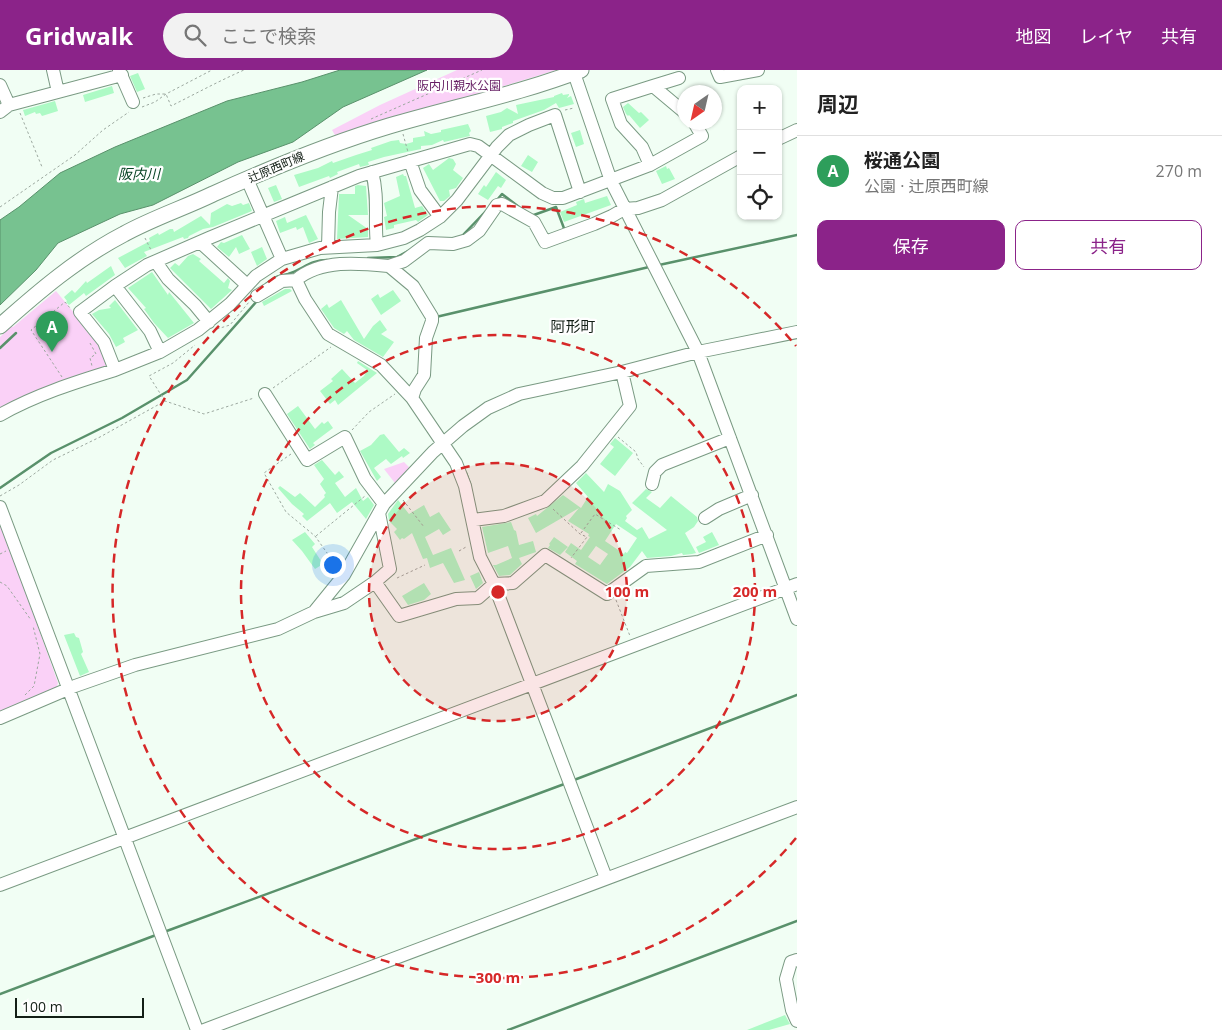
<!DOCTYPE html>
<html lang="ja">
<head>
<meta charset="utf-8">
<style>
  :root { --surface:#fff; --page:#f2f2f2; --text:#222; --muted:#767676; --line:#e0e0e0; --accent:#8b2389 }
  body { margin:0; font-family:"Open Sans","Noto Sans JP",sans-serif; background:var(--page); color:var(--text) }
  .controls { position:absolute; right:15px; top:15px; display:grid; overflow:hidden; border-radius:10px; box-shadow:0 1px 4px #0004 }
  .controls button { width:45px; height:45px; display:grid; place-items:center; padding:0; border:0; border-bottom:1px solid var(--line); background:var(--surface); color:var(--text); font:25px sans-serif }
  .compass { position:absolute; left:677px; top:15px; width:45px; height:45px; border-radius:50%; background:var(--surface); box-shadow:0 1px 4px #0004; rotate:214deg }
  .scale { position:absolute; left:15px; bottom:12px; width:129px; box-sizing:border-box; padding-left:5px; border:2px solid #131f16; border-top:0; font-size:14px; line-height:18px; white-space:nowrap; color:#131f16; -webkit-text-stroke:4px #fff; paint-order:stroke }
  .you { position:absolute; left:332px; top:494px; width:18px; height:18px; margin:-12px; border:4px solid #fff; border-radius:50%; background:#1a73e8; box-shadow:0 0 0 8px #1a73e833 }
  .badge { display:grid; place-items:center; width:32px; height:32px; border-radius:50%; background:var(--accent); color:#fff; font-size:16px; font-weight:700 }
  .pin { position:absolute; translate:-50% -41px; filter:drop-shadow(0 1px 2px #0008) }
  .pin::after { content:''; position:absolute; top:26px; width:18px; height:15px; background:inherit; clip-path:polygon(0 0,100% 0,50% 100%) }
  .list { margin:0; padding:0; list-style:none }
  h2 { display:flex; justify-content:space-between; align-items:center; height:65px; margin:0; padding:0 20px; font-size:21px }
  h2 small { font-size:16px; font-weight:400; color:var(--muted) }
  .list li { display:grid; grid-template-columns:32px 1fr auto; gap:15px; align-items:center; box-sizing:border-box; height:70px; padding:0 20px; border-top:1px solid var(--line) }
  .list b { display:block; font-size:19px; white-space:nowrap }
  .list p { margin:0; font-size:16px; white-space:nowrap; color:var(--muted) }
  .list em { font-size:16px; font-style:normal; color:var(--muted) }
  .actions { display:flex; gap:10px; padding:15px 20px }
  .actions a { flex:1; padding:11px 0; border:1px solid var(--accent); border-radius:10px; text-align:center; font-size:18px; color:var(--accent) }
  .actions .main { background:var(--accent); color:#fff }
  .icon { flex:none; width:28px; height:28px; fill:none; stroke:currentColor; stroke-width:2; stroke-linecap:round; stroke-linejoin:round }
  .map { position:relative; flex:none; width:797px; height:960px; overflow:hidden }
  header { display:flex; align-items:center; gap:30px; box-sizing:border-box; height:70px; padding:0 25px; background:var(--accent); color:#fff }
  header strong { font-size:24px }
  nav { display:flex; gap:28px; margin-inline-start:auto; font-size:18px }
  .search { width:350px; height:45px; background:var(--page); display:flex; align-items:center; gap:12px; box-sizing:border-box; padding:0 18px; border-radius:28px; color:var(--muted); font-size:19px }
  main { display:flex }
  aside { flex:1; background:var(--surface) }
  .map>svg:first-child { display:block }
  .green { fill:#fad1f7 }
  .water { fill:#77c290; stroke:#59916b }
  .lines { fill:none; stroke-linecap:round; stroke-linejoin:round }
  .stream { stroke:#59916b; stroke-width:2.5 }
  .building { fill:#adfac5; fill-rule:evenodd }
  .minor-casing { stroke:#7a9a83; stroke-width:14 }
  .major-casing { stroke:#7a9a83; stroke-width:17 }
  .path { stroke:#9ca89f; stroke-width:1; stroke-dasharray:2.5 2.5; stroke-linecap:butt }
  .minor { stroke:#fff; stroke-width:12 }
  .major { stroke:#fff; stroke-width:15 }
  .ring { fill:none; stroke:#d62828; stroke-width:2.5; stroke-dasharray:9 6 }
  .labels { text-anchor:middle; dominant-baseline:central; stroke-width:4.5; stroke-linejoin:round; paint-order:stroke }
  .park-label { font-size:12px; fill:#661e64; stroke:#fff }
  .street-label { font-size:12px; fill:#131f16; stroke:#fff }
  .water-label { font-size:14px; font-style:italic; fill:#074424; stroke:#fff }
  .quarter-label { font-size:15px; fill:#131f16; stroke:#fff }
  .centre { fill:#d62828; stroke:#fff; stroke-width:2.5 }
  .ring-label { font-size:15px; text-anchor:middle; font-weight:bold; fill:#d62828; stroke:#fff; stroke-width:4.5; stroke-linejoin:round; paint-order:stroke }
</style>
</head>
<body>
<header>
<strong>Gridwalk</strong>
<div class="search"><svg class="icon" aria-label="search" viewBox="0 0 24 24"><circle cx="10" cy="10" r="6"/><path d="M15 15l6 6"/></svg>ここで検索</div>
<nav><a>地図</a><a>レイヤ</a><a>共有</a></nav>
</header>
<main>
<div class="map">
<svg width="797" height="960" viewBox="0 0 797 960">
  <rect width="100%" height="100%" fill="#f1fef4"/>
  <path class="green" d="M 457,0 L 557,0 L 336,67 L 332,60 L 380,35 Z
    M 56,221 L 98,272 L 108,292 L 106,298 L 0,340 L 0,267 L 11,256 L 13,257 Z
    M 404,392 L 413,401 L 398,417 L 384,399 Z
    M 0,451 L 58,613 L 56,619 L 0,643 Z"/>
  <path class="water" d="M 340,0 L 427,0 L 343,37 L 293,72 L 238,92 L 153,135 L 120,144 L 58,173 L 36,200 L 0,235 L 0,150 L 19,137 L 60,103 L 115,77 L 227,31 L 302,12 Z"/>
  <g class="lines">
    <path class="stream" d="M 497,130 L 502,124 L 519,137
      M 531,146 L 556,137 L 565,161
      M 462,166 L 486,141
      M 368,188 L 397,187 L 408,181
      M 659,195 L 797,165
      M 266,214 C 277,205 276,207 288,204 C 303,199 311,190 327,190
      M 436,247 L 649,197
      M 0,278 L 16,263
      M 466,403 L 470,414
      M 0,418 L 51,383 L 122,348 L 187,310 L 257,231 L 256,230
      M 574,710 L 797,625
      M 164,862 L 567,713
      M 0,924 L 156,865
      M 508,960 L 797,851"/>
  </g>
  <path class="building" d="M 138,3 L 145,19 L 137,22 L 130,6 Z
    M 112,16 L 114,23 L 85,32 L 83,25 Z
    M 562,23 L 563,25 L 569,24 L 569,25 L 567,28 L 571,26 L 574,34 L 559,38 L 556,33 L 544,40 L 513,51 L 513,53 L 502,57 L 502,59 L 490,62 L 486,46 L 501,42 L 507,38 L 518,44 L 516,35 L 554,27 L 554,26 Z
    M 55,31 L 58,41 L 42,46 L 40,43 L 36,44 L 35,42 L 25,46 L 23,40 Z
    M 628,33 L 639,43 L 641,42 L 649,50 L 640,58 L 629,45 L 628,46 L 626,44 L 623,37 Z
    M 468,54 L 471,61 L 469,63 L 470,66 L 444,72 L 443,70 L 432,75 L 421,76 L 421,79 L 384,87 L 368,92 L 369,95 L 360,97 L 359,94 L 337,102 L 338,104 L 330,108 L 329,106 L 299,117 L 294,105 L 318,98 L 332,91 L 333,93 L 356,85 L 372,80 L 371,78 L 391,71 L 399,70 L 400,73 L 406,74 L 413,72 L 413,68 L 425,66 L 424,61 L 431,64 L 441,62 L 441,60 Z
    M 580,60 L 584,74 L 576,77 L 571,63 Z
    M 528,85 L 538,92 L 532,102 L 521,96 Z
    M 449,88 L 453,89 L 456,94 L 453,100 L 463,108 L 456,118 L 449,120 L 450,126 L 444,131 L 440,131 L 423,98 L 429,94 L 433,100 Z
    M 666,96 L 667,99 L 669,98 L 675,109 L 662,114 L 656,101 Z
    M 496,102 L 506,110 L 501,118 L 498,116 L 488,130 L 478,124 L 484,115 L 486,117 Z
    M 403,104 L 404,106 L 406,106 L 415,138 L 422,136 L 428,145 L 418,152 L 416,150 L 394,155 L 394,158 L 386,160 L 384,147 L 387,146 L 384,133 L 400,126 L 396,107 Z
    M 276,115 L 282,129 L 274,132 L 268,118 Z
    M 358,115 L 366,116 L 368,145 L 348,145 L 368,159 L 368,167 L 337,169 L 339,124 L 355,124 L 355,116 Z
    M 607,126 L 611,135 L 564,152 L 560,142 L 577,135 L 576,132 L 584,129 L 585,133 Z
    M 241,133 L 243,135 L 249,133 L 252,141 L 213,157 L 203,159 L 189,166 L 188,168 L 184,169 L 183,167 L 144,182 L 147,186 L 125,198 L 118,188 L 150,171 L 149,168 L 158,163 L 159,165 L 170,159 L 173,159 L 174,162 L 201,146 L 210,155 L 211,143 L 227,134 L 232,136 Z
    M 306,145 L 318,169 L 309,173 L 303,157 L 297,160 L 296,157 L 280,163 L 276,151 L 285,147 L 287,153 Z
    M 242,165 L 250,179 L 239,184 L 236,177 L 229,187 L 217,177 L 221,172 L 224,173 Z
    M 262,177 L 267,189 L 257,196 L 251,182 Z
    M 193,184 L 201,189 L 199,191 L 224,213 L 228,208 L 230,211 L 228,218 L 232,220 L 211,239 L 170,198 L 175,193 L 179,196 L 188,186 Z
    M 111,196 L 115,205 L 86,226 L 84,223 L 69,235 L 66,232 L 67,231 L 64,227 L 72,220 L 75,223 L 86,211 L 87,213 Z
    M 152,202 L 168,225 L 169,222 L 194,253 L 168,268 L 154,253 L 144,239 L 146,238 L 128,218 Z
    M 285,219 L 290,219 L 292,221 L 264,236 L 262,232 Z
    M 393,220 L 401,231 L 381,245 L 371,229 L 378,224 L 380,228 Z
    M 115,230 L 138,260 L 123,268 L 125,272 L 116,277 L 109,264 L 92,244 L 99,240 L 111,238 L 109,236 Z
    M 341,230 L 364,269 L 373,256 L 380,250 L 387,260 L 381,264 L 394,272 L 383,287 L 354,270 L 347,261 L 344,264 L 334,258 L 321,239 L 327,234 L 329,238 Z
    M 358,291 L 377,303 L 338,335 L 335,330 L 330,334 L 320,321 L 333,311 L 331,309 L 342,299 L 355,313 L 364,306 L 367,300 L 357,293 Z
    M 298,336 L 315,359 L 322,352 L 324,354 L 328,351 L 333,358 L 313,373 L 315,375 L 310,379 L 287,344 Z
    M 384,364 L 399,382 L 404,378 L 410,383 L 403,388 L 402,386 L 391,394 L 386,389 L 374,398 L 381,407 L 377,411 L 360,381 L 371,375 L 380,365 Z
    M 615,368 L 633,383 L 615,406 L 600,394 L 614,377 L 610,374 Z
    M 322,390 L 335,405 L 339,401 L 344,407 L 335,413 L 345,427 L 356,418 L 363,431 L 368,427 L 374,435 L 366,449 L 352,432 L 337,443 L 330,433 L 307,451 L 302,446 L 304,444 L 292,434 L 278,418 L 280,416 L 295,427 L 300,423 L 315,437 L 325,427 L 324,425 L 326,423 L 320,414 L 324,409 L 314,395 Z
    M 586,403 L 604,422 L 608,414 L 620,421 L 632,440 L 626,446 L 627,448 L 625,451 L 637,460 L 642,457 L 649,469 L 667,460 L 632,433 L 646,419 L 652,422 L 646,428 L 660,438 L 671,426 L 697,447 L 698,451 L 694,457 L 685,463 L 696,483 L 692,484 L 683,485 L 682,483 L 671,486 L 647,488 L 642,481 L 630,497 L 607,514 L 575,494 L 577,491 L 565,482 L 571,473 L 581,480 L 590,467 L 588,466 L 589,464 L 568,451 L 579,438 L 536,463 L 528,448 L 536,444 L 537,446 L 563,425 L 581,438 L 588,427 L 576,413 ZM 616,454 L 637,468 L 627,483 L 625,482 L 624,484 L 605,471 ZM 596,476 L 608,484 L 600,495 L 588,487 Z
    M 398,430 L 409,444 L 424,435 L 430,447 L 439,442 L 451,460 L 443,465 L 439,459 L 425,467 L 433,485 L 451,478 L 465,510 L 454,513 L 443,493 L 430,498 L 427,488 L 423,489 L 412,463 L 404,469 L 402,468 L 400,470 L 394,462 L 397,459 L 389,451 L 388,444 Z
    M 511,452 L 514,460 L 516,461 L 519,475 L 533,471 L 536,482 L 519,488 L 522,494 L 510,505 L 499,506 L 493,495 L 496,495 L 512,488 L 508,476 L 488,483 L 482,457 Z
    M 305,462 L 315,474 L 312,477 L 323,494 L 315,499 L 302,481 L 292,470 Z
    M 712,462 L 719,475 L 699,483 L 696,477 L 706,472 L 703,467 Z
    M 554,467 L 568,477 L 560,485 L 548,478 L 550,475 L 549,474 Z
    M 479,502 L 483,513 L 476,519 L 470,506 Z
    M 424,513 L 431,524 L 424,530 L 408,535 L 402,526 Z
    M 74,563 L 76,567 L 79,568 L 83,582 L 81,584 L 89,602 L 80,606 L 64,565 Z
    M 785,945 L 790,954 L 769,960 L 747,960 Z"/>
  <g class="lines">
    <defs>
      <path id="minor" d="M 53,0 L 58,22
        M 119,0 L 133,32
        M 717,0 L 720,7 L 758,0
        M 574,3 L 611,111 L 698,282 L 797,549
        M 0,15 L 9,35 L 0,42
        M 653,16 L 679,8
        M 9,35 L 122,5
        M 778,69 L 797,60
        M 410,91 L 420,120 L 440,147
        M 650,95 L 642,77 L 621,54 L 612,29 L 653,16 L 684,42
        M 372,102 C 379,127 374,150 377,175
        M 247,109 L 282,189
        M 200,172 L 247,215
        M 328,177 L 329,142 L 332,117
        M 156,192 L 168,209 L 195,235 L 209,252
        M 296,210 C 321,189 359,193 389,196
        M 115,216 L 150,261 L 160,282
        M 257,226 L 282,211 L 296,210 L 305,229 L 328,264 L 381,295 L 412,328 L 456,393 L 465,416 L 480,487 L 494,514 L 606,808
        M 115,300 L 160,282 L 198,260 L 230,234 L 256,206 L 282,189 L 320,178 L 377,175 L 404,168 L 420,160 L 440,147 L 457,130 L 497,77 L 509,65 L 529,55 L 555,45 L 580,122
        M 265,324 L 307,390 L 345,367 L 365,409 L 384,434
        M 412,328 L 415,319 L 424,305 L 426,268 L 432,251 L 432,247 L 413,216 L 389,196 L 404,191 L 428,173 L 453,174 L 467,170 L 479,161 L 497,135 L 502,134 L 534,152 L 545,172 L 594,154 L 612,146 L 624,139 L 638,138 L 662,130 L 741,86
        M 0,345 C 35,325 76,312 115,300 L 104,272 L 80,242 L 115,216 L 147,195 L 209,168 L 359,106 L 470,74 L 478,76 L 542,123 L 553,128 L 563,128 L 650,95 L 702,66 L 694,52
        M 652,414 L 655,402 L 662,395 L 730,368
        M 0,437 L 197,960
        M 705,448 L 719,439 L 752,425
        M 473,450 L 504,446 L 545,431 L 582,396 L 630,336 L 622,302
        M 375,512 L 390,499 L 379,443
        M 314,542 L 344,533 L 375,512 L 399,546 L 456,529 L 478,528 L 494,514 L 513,513 L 545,485 L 607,524 L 646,496 L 699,492 L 767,465
        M 0,648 L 75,616 L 135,595 L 278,559 L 314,542 L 344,505 L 384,434 L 433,382 L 463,356 L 488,338 L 519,324 L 622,302 L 698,282 L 797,262
        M 0,815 L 797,514
        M 797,890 L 791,892 L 786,909 L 792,940 L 797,951
        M 204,960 L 797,737"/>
      <path id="major" d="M 0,256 C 39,221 78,188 124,164 C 153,148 184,138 213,124 C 271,98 329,74 389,56 C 453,37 519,24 581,0"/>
    </defs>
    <use href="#minor" class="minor-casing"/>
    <use href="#major" class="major-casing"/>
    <path class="path" d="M 452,14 L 455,22 L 464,18 L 460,10
      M 143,28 L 156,24 L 166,24 L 171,36 C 195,24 219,11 244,0
      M 142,37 L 155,32 L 166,24 L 212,0
      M 565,40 L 574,38
      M 20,43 L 42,97
      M 371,49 L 482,0
      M 403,64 L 408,82
      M 0,137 L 75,85 L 103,60 L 129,42
      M 145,168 L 151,180
      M 217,259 L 230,255 L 249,232
      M 90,273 L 96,284 L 90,288 L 92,296
      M 62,307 L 31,260 L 65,232 L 70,238
      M 273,318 L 331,277
      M 165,331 L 149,306 L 173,293 L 195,275
      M 352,360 L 369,342 L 395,324
      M 618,367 L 636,382 L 638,389 L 644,397
      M 291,384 L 264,403 L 286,442 L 315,466 L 337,497
      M 0,426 L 19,415 L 53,390 L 100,367 L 165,331 L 204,344 L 254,328
      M 403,430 L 424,457
      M 553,439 L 580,464 L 587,467 L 571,488
      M 581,463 L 595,444 L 621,460
      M 316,466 L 365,426
      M 459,481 L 466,477
      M 0,484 L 6,481
      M 397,508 L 425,495
      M 0,512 L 7,516 L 31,550
      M 616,530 L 630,566
      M 25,625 L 34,616 L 40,584 L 33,556"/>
    <use href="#minor" class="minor"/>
    <use href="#major" class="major"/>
  </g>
  <circle cx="498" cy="522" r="129" fill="#d62828" fill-opacity=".12"/>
  <g class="ring">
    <circle cx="498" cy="522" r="129"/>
    <circle cx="498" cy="522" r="257"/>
    <path d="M796 768A386 386 0 1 1 796 276"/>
  </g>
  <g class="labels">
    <g class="park-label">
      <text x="459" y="15">阪内川親水公園</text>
    </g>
    <g class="street-label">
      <text transform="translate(276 97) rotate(-23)">辻原西町線</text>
    </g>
    <g class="water-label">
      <text x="139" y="103">阪内川</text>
    </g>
    <g class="quarter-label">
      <text x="573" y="256">阿形町</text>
    </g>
  </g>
  <circle cx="498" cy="522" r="8" class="centre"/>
  <g class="ring-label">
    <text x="627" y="527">100 m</text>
    <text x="755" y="527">200 m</text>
    <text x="498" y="913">300 m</text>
  </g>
</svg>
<div class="controls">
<button>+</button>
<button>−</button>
<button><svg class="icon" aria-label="locate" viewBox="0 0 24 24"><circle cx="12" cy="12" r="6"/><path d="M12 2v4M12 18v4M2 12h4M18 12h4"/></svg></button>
</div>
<svg class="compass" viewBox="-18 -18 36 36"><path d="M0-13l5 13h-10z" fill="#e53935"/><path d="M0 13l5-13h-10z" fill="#767676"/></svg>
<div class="scale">100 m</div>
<div class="you"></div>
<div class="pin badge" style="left:52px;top:282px;background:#2e9e5b">A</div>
</div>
<aside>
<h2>周辺<small></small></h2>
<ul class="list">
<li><span class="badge" style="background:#2e9e5b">A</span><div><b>桜通公園</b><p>公園 · 辻原西町線</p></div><em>270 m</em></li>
</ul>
<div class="actions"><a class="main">保存</a><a>共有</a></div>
</aside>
</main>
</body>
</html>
